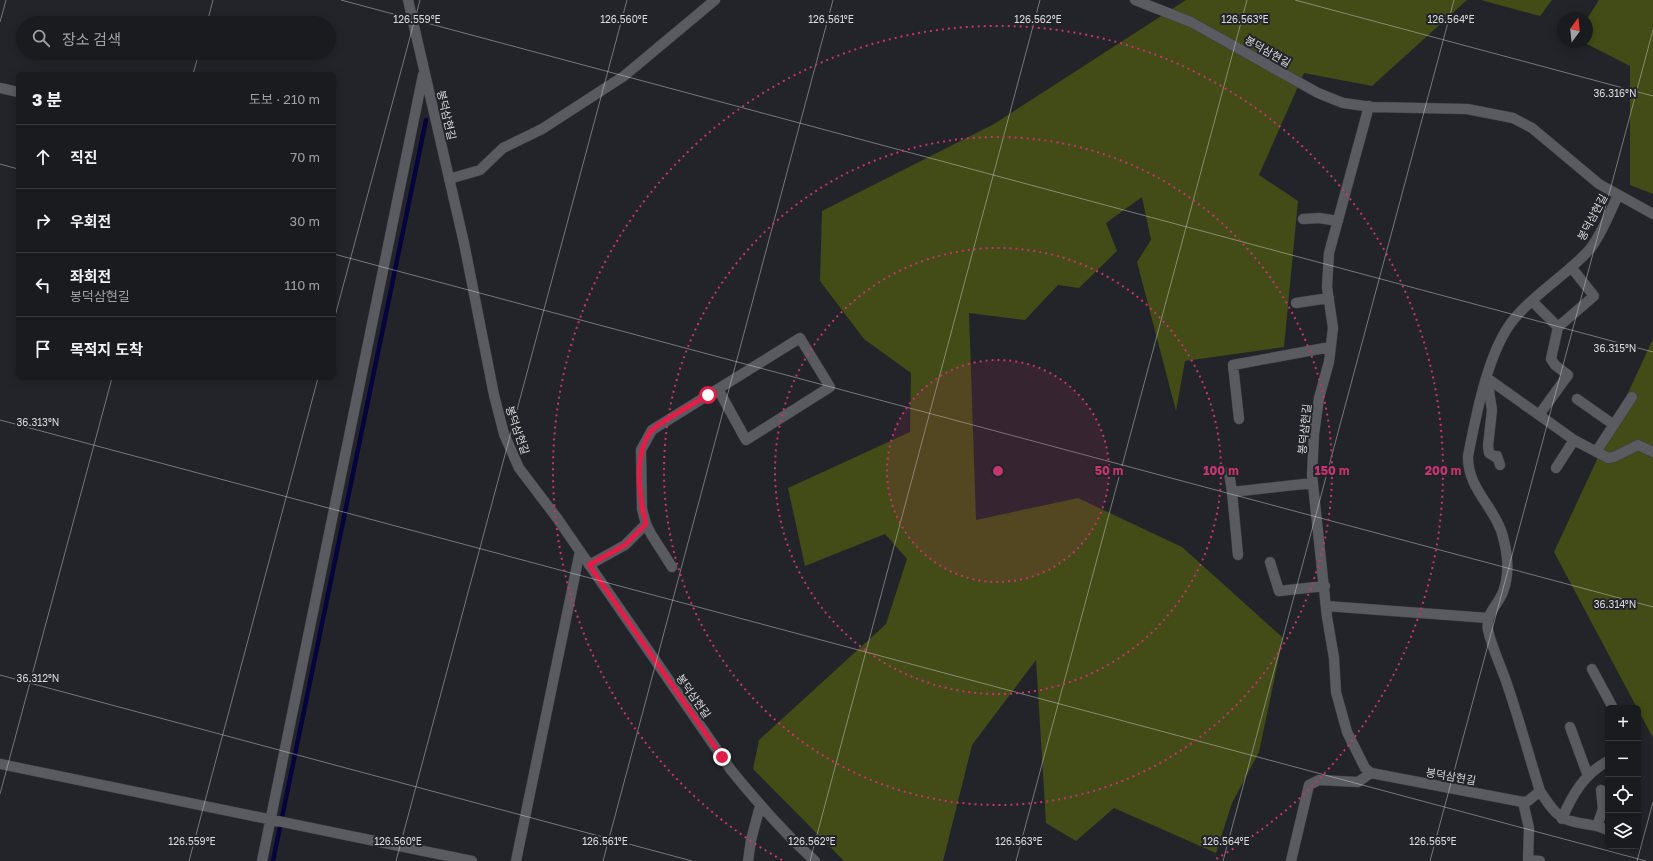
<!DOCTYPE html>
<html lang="ko">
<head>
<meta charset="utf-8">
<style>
  :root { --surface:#1a1b1f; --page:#27282c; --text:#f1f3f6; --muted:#9fa1a4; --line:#38393d }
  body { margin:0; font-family:"Golos Text","Noto Sans KR",sans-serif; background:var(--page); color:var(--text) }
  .controls { position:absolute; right:12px; bottom:12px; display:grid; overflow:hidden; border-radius:6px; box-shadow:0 2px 10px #0003 }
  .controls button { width:36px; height:36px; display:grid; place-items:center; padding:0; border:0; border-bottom:1px solid var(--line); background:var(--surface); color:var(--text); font:20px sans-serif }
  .compass { position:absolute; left:1557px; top:12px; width:36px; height:36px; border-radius:50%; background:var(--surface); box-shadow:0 2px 10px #0003; rotate:15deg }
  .stop { position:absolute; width:12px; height:12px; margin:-9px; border:3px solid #e11d48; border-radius:50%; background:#fff }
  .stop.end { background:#e11d48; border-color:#fff; box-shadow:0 1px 4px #0008 }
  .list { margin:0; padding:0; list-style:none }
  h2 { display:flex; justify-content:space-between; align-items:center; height:52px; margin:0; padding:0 16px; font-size:17px }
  h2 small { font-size:13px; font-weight:400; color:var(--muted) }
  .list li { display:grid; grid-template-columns:26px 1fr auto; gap:12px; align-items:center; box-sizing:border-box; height:64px; padding:0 16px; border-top:1px solid var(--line) }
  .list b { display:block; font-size:15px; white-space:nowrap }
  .list p { margin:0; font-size:13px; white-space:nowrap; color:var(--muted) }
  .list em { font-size:13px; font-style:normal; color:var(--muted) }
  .icon { flex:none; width:22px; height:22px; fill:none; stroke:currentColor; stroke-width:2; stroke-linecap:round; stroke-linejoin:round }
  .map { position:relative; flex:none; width:1653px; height:861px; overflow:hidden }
  .search { position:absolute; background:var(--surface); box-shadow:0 2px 10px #0003; left:16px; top:16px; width:320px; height:44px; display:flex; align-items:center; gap:10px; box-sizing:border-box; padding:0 14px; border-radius:22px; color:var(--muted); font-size:15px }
  .panel { position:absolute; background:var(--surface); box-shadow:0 2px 10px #0003; left:16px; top:72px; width:320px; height:308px; border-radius:6px }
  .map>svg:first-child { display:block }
  .green { fill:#434b16 }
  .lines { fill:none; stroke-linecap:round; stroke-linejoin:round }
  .stream { stroke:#07033d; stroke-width:4.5 }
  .minor-casing { stroke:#3d3f43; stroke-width:11 }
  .minor { stroke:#595b60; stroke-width:10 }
  .route { stroke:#e11d48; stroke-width:5 }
  .ticks { fill:none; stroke:#d9dbde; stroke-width:1; stroke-opacity:0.45 }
  .ring { fill:none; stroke:#c5356f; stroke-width:2; stroke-dasharray:2 4 }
  .labels { text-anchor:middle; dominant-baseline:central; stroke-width:4; stroke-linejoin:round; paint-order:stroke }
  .street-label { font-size:11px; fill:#d9dbde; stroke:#232429 }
  .ticks-label { font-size:10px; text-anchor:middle; fill:#d9dbde; stroke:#232429; stroke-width:4; stroke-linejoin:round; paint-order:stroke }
  .centre { fill:#c5356f; stroke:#232429; stroke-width:2 }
  .ring-label { font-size:12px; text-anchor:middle; font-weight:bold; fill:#c5356f; stroke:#232429; stroke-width:4; stroke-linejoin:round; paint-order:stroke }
</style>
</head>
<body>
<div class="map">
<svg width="1653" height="861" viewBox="0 0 1653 861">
  <rect width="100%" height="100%" fill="#232429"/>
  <path class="green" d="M 1186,0 L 1467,0 L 1372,86 L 1304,73 L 1259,175 L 1298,201 L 1284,347 L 1185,361 L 1176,411 L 1137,262 L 1151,240 L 1142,197 L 1106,223 L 1117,251 L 1079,288 L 1058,285 L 1025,320 L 969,313 L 976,520 L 1078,498 L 1182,547 L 1283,638 L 1259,752 L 1232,803 L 1216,853 L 1114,808 L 1076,841 L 1046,823 L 1036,660 L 972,745 L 943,861 L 844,861 L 753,769 L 759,740 L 886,624 L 907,559 L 885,534 L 805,566 L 788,488 L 910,432 L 911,373 L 864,339 L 820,281 L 822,211 L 994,124 Z
    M 1481,0 L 1552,0 L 1540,16 Z
    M 1599,0 L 1653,0 L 1653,194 L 1630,185 L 1630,66 L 1583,42 L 1587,42 L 1587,19 Z
    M 1653,339 L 1653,738 L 1554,552 Z"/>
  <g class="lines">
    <path class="stream" d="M 273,861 L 426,120"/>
    <defs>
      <path id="minor" d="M 408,0 L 464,243 L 494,395 L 504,434 L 519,468 L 557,518 L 731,770 C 757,802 784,833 815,861
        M 1135,0 L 1191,22 L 1318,93 L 1343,103 L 1372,107 L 1467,109 L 1513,118 L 1532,128 L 1599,184 L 1653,214
        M 0,88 L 18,92
        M 1369,106 L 1329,253 L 1327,287 L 1333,328 L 1329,362 L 1319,398 L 1314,434 L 1312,475 L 1327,617 L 1334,658 L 1336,692 L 1347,732 L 1365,768 L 1371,773 L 1523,802 L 1528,801 L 1540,791 C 1529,756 1519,719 1507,684 C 1501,666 1492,648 1488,630 C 1485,614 1498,605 1503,592 C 1509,576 1508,557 1504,541 C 1498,509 1467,490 1468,456 C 1476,416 1488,350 1514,319 C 1536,292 1567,275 1590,249 C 1602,234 1610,212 1618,195
        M 449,179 L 480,170 L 503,148 L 542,129 L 624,76 L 715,0
        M 1303,219 L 1319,218 L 1338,221
        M 1532,301 L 1558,327 L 1551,359 L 1555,365 L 1568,375 L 1539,415
        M 1296,303 L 1329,298
        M 1558,327 L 1594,296 L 1571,267
        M 1487,378 L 1574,440 L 1608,458 L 1614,457 L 1638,445 L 1653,452
        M 1487,378 L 1492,410 L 1488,446 L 1489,453 L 1497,458 L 1497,456 L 1500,465
        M 1577,399 L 1614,425
        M 1239,419 L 1233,365 L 1330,347
        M 1596,452 L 1632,397
        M 1556,468 L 1574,440
        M 1229,472 L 1232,492
        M 646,524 L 651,534 L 672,567
        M 1238,555 L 1232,492 L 1313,483
        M 1270,562 L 1279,591 L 1325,586
        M 589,565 L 625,545 L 646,524 L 642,509 L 641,450 L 652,430 L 800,338 L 830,387 L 746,440 L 718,389
        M 1326,606 L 1488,618
        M 1592,669 L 1613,708
        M 1570,727 L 1588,776
        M 0,764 L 472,861
        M 1540,791 C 1559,821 1562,820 1597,826 L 1603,809 L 1601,790
        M 1523,802 L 1529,828 L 1528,861
        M 1562,819 C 1572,795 1584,774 1608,761
        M 1597,826 L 1608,830
        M 1528,860 L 1540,861
        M 262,861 L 423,75
        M 516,861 L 580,551
        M 748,861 L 751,840 L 760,806
        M 1291,861 L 1309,785 L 1319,780 L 1358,782 L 1371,773"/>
    </defs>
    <use href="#minor" class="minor-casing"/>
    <use href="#minor" class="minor"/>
  </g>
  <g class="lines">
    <path class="route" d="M 708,395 C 698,401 657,424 651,431 C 633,456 639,496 646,524 L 625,545 L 589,565 L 722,757"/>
  </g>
  <path class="ticks" d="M 341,0 L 1653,352M 1295,0 L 1653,96M 0,22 L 6,0M 207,23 L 213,0M 193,74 L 199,53M 0,164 L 18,169M 334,254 L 1653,607M 334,320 L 420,0M 0,420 L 1646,861M 0,675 L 692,861M 0,794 L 112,378M 189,861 L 318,378M 396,861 L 627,0M 603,861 L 833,0M 810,861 L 1040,0M 1016,861 L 1247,0M 1223,861 L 1454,0M 1430,861 L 1653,30M 1637,861 L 1653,802"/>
  <circle cx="998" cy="471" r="111" fill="#c5356f" fill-opacity=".12"/>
  <g class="ring">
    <circle cx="998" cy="471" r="111"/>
    <circle cx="998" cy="471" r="223"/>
    <circle cx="998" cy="471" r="334"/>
    <path d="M782 860A445 445 0 1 1 1214 860"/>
  </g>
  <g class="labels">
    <g class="street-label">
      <text transform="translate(1268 51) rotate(30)">봉덕삼현길</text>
      <text transform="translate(447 115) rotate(77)">봉덕삼현길</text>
      <text transform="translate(1592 217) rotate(-62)">봉덕삼현길</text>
      <text transform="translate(1304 429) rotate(-84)">봉덕삼현길</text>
      <text transform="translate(518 430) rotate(71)">봉덕삼현길</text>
      <text transform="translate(694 696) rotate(55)">봉덕삼현길</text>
      <text transform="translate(1451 776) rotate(10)">봉덕삼현길</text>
    </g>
  </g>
  <g class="ticks-label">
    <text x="417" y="23">126.559°E</text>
    <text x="624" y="23">126.560°E</text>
    <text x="831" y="23">126.561°E</text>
    <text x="1038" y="23">126.562°E</text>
    <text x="1245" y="23">126.563°E</text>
    <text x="1451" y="23">126.564°E</text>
    <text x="1615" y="97">36.316°N</text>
    <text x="1615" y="352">36.315°N</text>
    <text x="38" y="426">36.313°N</text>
    <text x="1615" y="608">36.314°N</text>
    <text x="38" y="682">36.312°N</text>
    <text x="192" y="845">126.559°E</text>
    <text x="398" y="845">126.560°E</text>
    <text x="605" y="845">126.561°E</text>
    <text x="812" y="845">126.562°E</text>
    <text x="1019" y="845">126.563°E</text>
    <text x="1226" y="845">126.564°E</text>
    <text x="1433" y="845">126.565°E</text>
  </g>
  <circle cx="998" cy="471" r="6" class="centre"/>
  <g class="ring-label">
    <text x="1109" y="475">50 m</text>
    <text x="1221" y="475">100 m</text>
    <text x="1332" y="475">150 m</text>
    <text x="1443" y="475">200 m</text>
  </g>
</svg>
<div class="controls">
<button>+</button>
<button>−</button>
<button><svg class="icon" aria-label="locate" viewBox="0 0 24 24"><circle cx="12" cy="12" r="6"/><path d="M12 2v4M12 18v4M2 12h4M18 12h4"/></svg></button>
<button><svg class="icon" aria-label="layers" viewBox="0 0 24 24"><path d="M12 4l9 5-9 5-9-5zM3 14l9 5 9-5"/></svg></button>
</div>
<svg class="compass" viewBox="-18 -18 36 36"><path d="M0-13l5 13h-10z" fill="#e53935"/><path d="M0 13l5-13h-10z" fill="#9fa1a4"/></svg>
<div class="stop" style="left:708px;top:395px"></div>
<div class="stop end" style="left:722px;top:757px"></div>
<div class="search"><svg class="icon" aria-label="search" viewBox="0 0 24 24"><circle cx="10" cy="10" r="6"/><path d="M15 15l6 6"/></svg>장소 검색</div>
<section class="panel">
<h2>3 분<small>도보 · 210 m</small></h2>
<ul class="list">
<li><svg class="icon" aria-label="ahead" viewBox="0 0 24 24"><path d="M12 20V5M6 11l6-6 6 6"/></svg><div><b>직진</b></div><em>70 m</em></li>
<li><svg class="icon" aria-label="right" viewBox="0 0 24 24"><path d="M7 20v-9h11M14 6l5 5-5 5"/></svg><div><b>우회전</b></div><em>30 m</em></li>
<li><svg class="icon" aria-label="left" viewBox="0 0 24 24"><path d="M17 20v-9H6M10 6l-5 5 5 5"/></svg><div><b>좌회전</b><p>봉덕삼현길</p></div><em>110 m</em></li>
<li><svg class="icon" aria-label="arrive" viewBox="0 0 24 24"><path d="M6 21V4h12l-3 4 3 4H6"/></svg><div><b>목적지 도착</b></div></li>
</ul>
</section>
</div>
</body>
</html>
